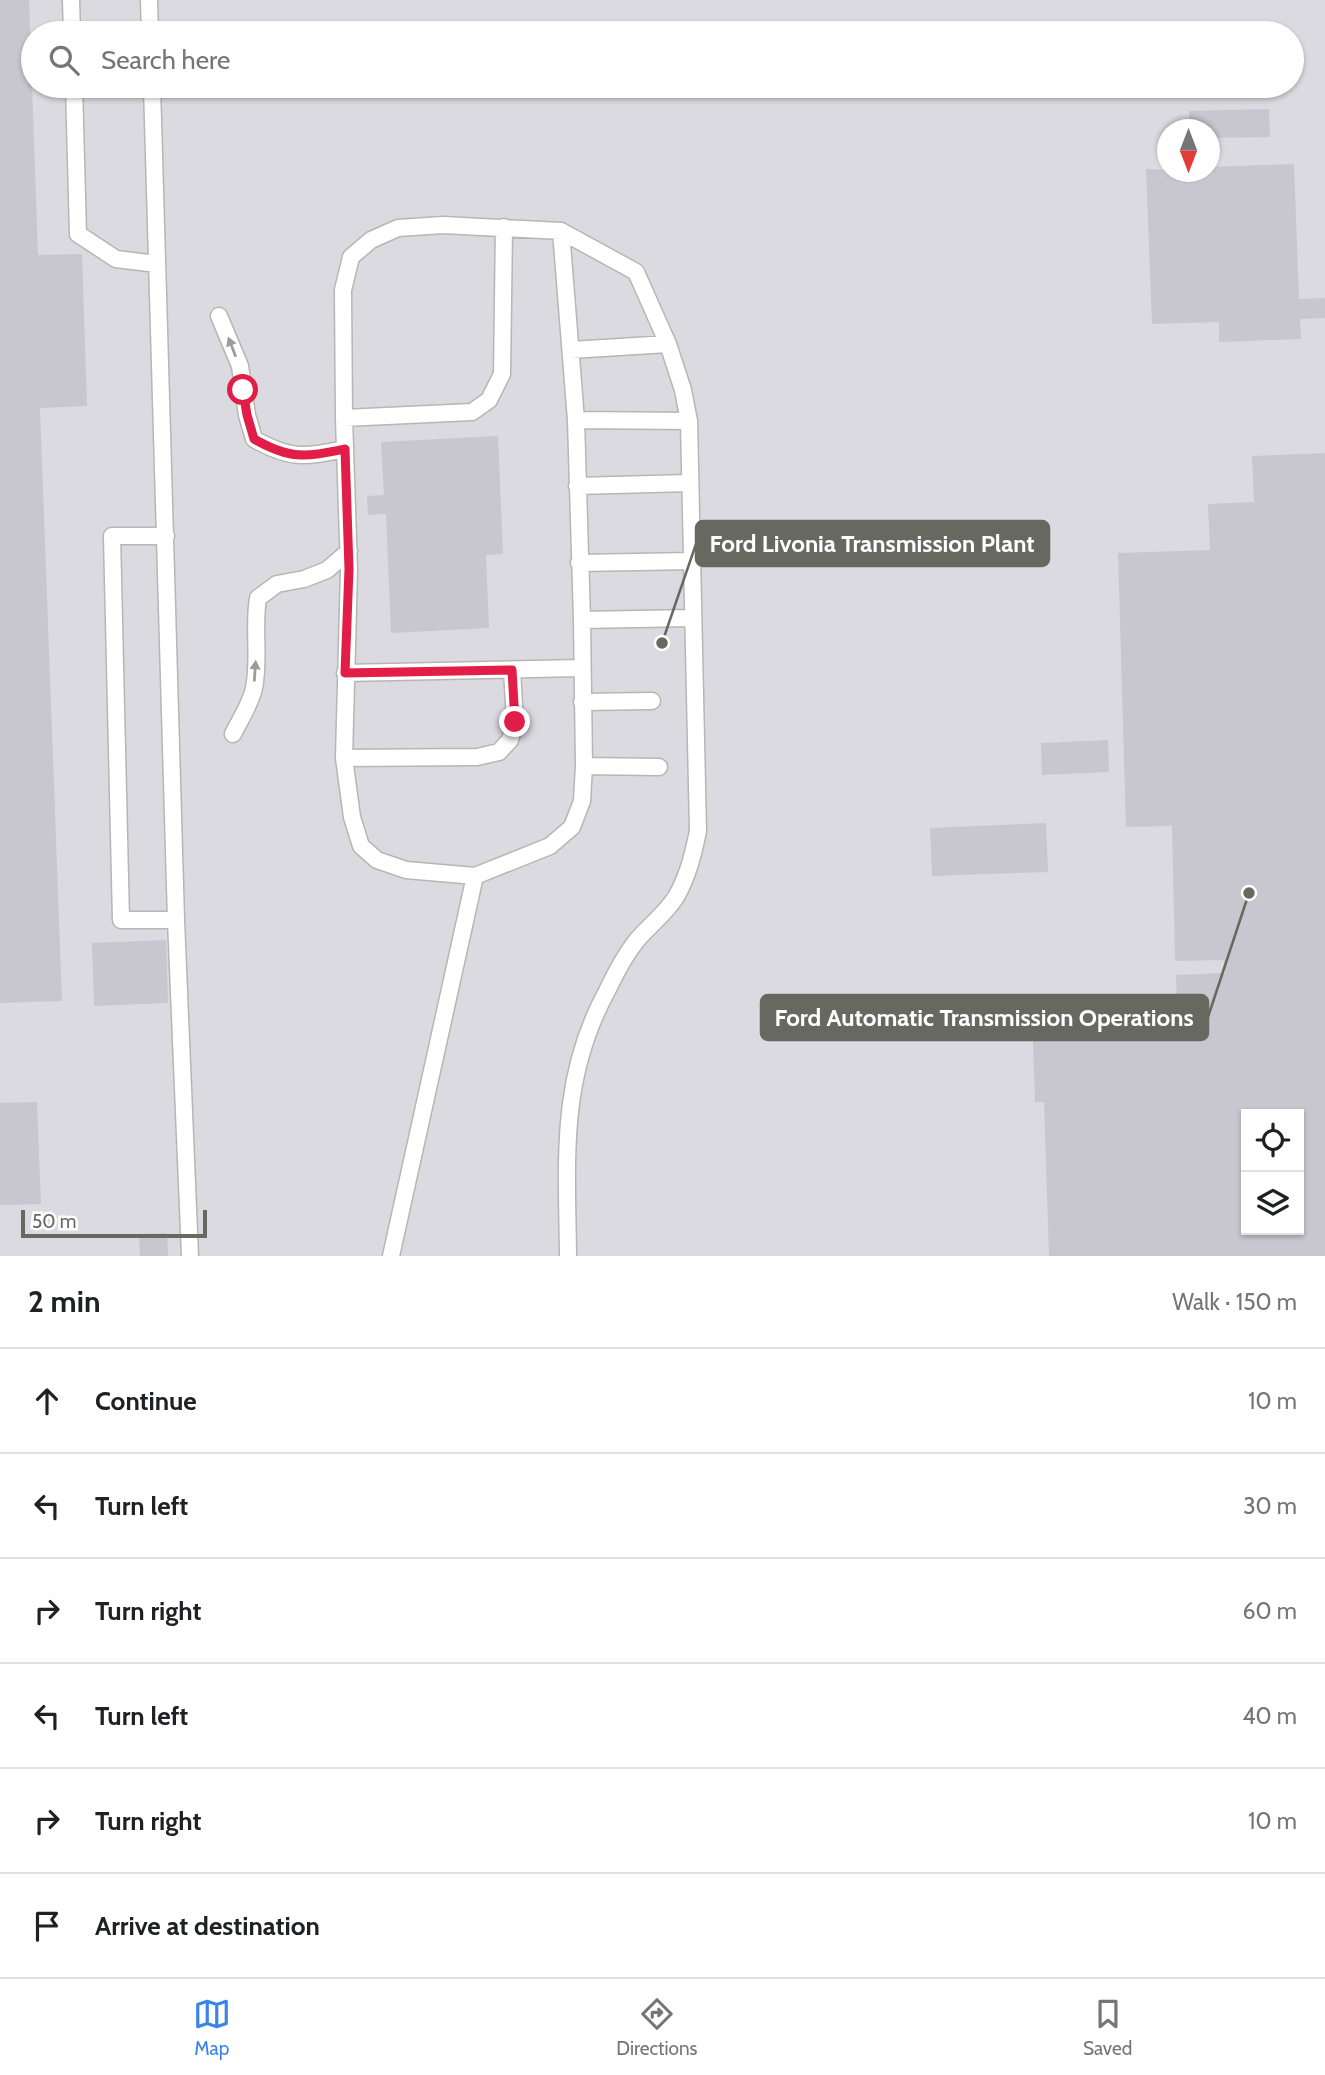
<!DOCTYPE html>
<html lang="en">
<head>
<meta charset="utf-8">
<style>
  :root { --surface:#fff; --page:#f2f2f2; --text:#202124; --muted:#757577; --line:#e0e0e0; --accent:#3984e6 }
  body { margin:0; font-family:Cabin,sans-serif; background:var(--page); color:var(--text) }
  .controls { position:absolute; right:21px; bottom:21px; display:grid; overflow:hidden; border-radius:0px; box-shadow:0 2px 5px #0004 }
  .controls button { width:63px; height:63px; display:grid; place-items:center; padding:0; border:0; border-bottom:2px solid var(--line); background:var(--surface); color:var(--text); font:35px sans-serif }
  .compass { position:absolute; left:1157px; top:119px; width:63px; height:63px; border-radius:50%; background:var(--surface); box-shadow:0 2px 5px #0004; rotate:180deg }
  .scale { position:absolute; left:21px; bottom:18px; width:186px; box-sizing:border-box; padding-left:7px; border:4px solid #67685f; border-top:0; font-size:19px; line-height:24px; white-space:nowrap; color:#67685f; -webkit-text-stroke:5px #fff; paint-order:stroke }
  .stop { position:absolute; width:21px; height:21px; margin:-16px; border:5px solid #e11d48; border-radius:50%; background:#fff }
  .stop.end { background:#e11d48; border-color:#fff; box-shadow:0 2px 7px #0008 }
  .list { margin:0; padding:0; list-style:none }
  h2 { display:flex; justify-content:space-between; align-items:center; height:91px; margin:0; padding:0 28px; font-size:30px }
  h2 small { font-size:23px; font-weight:400; color:var(--muted) }
  .list li { display:grid; grid-template-columns:46px 1fr auto; gap:21px; align-items:center; box-sizing:border-box; height:105px; padding:0 28px; border-top:2px solid var(--line) }
  .list b { display:block; font-size:26px; white-space:nowrap }
  .list em { font-size:23px; font-style:normal; color:var(--muted) }
  .icon { flex:none; width:38px; height:38px; fill:none; stroke:currentColor; stroke-width:2; stroke-linecap:round; stroke-linejoin:round }
  .map { position:relative; flex:none; width:1325px; height:1256px; overflow:hidden }
  .search { position:absolute; background:var(--surface); box-shadow:0 2px 5px #0004; left:21px; right:21px; top:21px; height:77px; display:flex; align-items:center; gap:18px; box-sizing:border-box; padding:0 24px; border-radius:38px; color:var(--muted); font-size:26px }
  .sheet { height:721px; background:var(--surface) }
  nav { display:flex; justify-content:space-around; align-items:center; box-sizing:border-box; height:98px; border-top:2px solid var(--line); background:var(--surface); font-size:19px; color:var(--muted) }
  nav a { display:grid; justify-items:center; gap:4px }
  nav .on { color:var(--accent) }
  .map>svg:first-child { display:block }
  .industrial { fill:#dbdae0; fill-rule:evenodd }
  .building { fill:#c8c6cf; fill-rule:evenodd }
  .lines { fill:none; stroke-linecap:round; stroke-linejoin:round }
  .service-casing { stroke:#b6b7b0; stroke-width:19 }
  .service { stroke:#fff; stroke-width:16 }
  .oneway { fill:#9c9d97 }
  .route { stroke:#e11d48; stroke-width:9 }
  .leader { fill:none; stroke:#67685f; stroke-width:2.5 }
  .callout-dot { fill:#67685f; stroke:#fff; stroke-width:2.5 }
  .callout { fill:#67685f; stroke:#67685f; stroke-width:2.5 }
  .callout-label { font-size:24px; text-anchor:middle; font-weight:bold; fill:#fff }
</style>
</head>
<body>
<div class="map">
<svg width="1325" height="1256" viewBox="0 0 1325 1256">
  <rect width="100%" height="100%" fill="#eae8f1"/>
  <path class="industrial" d="M 0,0 L 1325,0 L 1325,1256 L 0,1256 ZM 33,33 L 1292,33 L 1292,86 L 33,86 ZM 1168,130 L 1210,130 L 1210,172 L 1168,172 ZM 1246,1114 L 1299,1114 L 1299,1230 L 1246,1230 Z"/>
  <path class="building" d="M 0,0 L 29,0 L 38,255 L 82,254 L 87,406 L 40,408 L 62,1001 L 0,1003 Z
    M 1269,109 L 1270,137 L 1210,138 L 1210,130 L 1189,130 L 1189,111 Z
    M 1294,164 L 1299,299 L 1325,298 L 1325,318 L 1300,319 L 1301,339 L 1219,342 L 1219,322 L 1152,324 L 1146,169 L 1210,172 L 1210,167 Z
    M 498,436 L 503,554 L 486,555 L 489,628 L 391,633 L 386,514 L 368,515 L 367,496 L 384,495 L 381,442 Z
    M 1325,453 L 1325,1256 L 1049,1256 L 1044,1102 L 1035,1102 L 1032,1009 L 1087,1009 L 1087,1004 L 1177,1001 L 1176,975 L 1225,973 L 1224,960 L 1175,961 L 1172,826 L 1126,827 L 1118,553 L 1210,550 L 1208,504 L 1254,502 L 1252,456 ZM 1246,1114 L 1299,1114 L 1299,1230 L 1246,1230 Z
    M 1108,740 L 1109,772 L 1042,775 L 1041,743 Z
    M 1046,823 L 1048,872 L 932,876 L 930,828 Z
    M 166,940 L 168,1003 L 94,1006 L 92,943 Z
    M 37,1102 L 41,1204 L 0,1205 L 0,1103 Z
    M 167,1233 L 168,1256 L 140,1256 L 139,1234 Z"/>
  <g class="lines">
    <defs>
      <path id="service" d="M 71,0 L 72,33
        M 149,0 L 150,33
        M 74,86 L 78,234 L 116,259 L 157,264
        M 152,86 L 176,920 L 190,1256
        M 561,231 L 576,420 L 582,620 L 584,766 L 582,801 L 572,827 L 550,846 L 475,876 L 406,870 L 377,860 L 361,846 L 352,817 L 344,758 L 349,570 L 344,418 L 343,290 L 351,257 L 371,240 L 398,228 L 443,225 L 561,231 L 636,272 L 668,344 L 683,390 L 689,421 L 698,831 C 693,855 688,876 676,897 C 666,913 649,926 637,940 C 625,955 615,974 607,991 C 559,1079 567,1160 568,1256
        M 219,316 L 240,366 L 247,415 L 254,439 C 291,460 305,457 345,449
        M 571,350 L 668,344
        M 344,418 L 472,412 L 489,400 L 502,374 L 504,227
        M 576,420 L 689,421
        M 577,486 L 689,483
        M 166,536 L 112,536 L 121,920 L 176,920
        M 579,563 L 692,561
        M 582,620 L 692,618
        M 345,673 L 581,668
        M 582,702 L 652,701
        M 233,734 C 240,720 251,703 254,688 C 260,659 253,628 258,598 L 277,584 L 304,579 L 327,570 L 349,551
        M 344,758 L 477,757 L 499,752 L 510,740 L 515,722 L 512,670
        M 584,766 L 659,767
        M 391,1256 L 475,876"/>
    </defs>
    <use href="#service" class="service-casing"/>
    <use href="#service" class="service"/>
  </g>
  <defs><path id="oneway-solid" d="M-6-.8H1V-3.2L6.5 0L1 3.2V.8H-6Z" transform="scale(1.75)"/></defs>
  <g class="oneway">
    <use href="#oneway-solid" transform="translate(232 347) rotate(-111)"/>
    <use href="#oneway-solid" transform="translate(255 671) rotate(-86)"/>
  </g>
  <g class="lines">
    <path class="route" d="M 243,390 L 247,415 L 254,439 C 291,460 305,457 345,449 L 349,569 L 345,673 L 512,670 L 515,722"/>
  </g>
  <path class="leader" d="M662 643L696 544M1249 893L1208 1017"/>
  <g class="callout-dot">
    <circle cx="662" cy="643" r="7"/>
    <circle cx="1249" cy="893" r="7"/>
  </g>
  <g class="callout">
    <rect x="696" y="521" width="353" height="45" rx="7"/>
    <rect x="761" y="995" width="447" height="45" rx="7"/>
  </g>
  <g class="callout-label">
    <text x="872" y="552">Ford Livonia Transmission Plant</text>
    <text x="984" y="1026">Ford Automatic Transmission Operations</text>
  </g>
</svg>
<div class="controls">
<button><svg class="icon" aria-label="locate" viewBox="0 0 24 24"><circle cx="12" cy="12" r="6"/><path d="M12 2v4M12 18v4M2 12h4M18 12h4"/></svg></button>
<button><svg class="icon" aria-label="layers" viewBox="0 0 24 24"><path d="M12 4l9 5-9 5-9-5zM3 14l9 5 9-5"/></svg></button>
</div>
<svg class="compass" viewBox="-18 -18 36 36"><path d="M0-13l5 13h-10z" fill="#e53935"/><path d="M0 13l5-13h-10z" fill="#757577"/></svg>
<div class="scale">50 m</div>
<div class="stop" style="left:243px;top:390px"></div>
<div class="stop end" style="left:515px;top:722px"></div>
<div class="search"><svg class="icon" aria-label="search" viewBox="0 0 24 24"><circle cx="10" cy="10" r="6"/><path d="M15 15l6 6"/></svg>Search here</div>
</div>
<section class="sheet">
<h2>2 min<small>Walk · 150 m</small></h2>
<ul class="list">
<li><svg class="icon" aria-label="ahead" viewBox="0 0 24 24"><path d="M12 20V5M6 11l6-6 6 6"/></svg><div><b>Continue</b></div><em>10 m</em></li>
<li><svg class="icon" aria-label="left" viewBox="0 0 24 24"><path d="M17 20v-9H6M10 6l-5 5 5 5"/></svg><div><b>Turn left</b></div><em>30 m</em></li>
<li><svg class="icon" aria-label="right" viewBox="0 0 24 24"><path d="M7 20v-9h11M14 6l5 5-5 5"/></svg><div><b>Turn right</b></div><em>60 m</em></li>
<li><svg class="icon" aria-label="left" viewBox="0 0 24 24"><path d="M17 20v-9H6M10 6l-5 5 5 5"/></svg><div><b>Turn left</b></div><em>40 m</em></li>
<li><svg class="icon" aria-label="right" viewBox="0 0 24 24"><path d="M7 20v-9h11M14 6l5 5-5 5"/></svg><div><b>Turn right</b></div><em>10 m</em></li>
<li><svg class="icon" aria-label="arrive" viewBox="0 0 24 24"><path d="M6 21V4h12l-3 4 3 4H6"/></svg><div><b>Arrive at destination</b></div></li>
</ul>
</section>
<nav>
<a class="on"><svg class="icon" aria-label="map" viewBox="0 0 24 24"><path d="M3 6l6-2 6 2 6-2v14l-6 2-6-2-6 2zM9 4v14M15 6v14"/></svg>Map</a>
<a><svg class="icon" aria-label="directions" viewBox="0 0 24 24"><path d="M12 3l9 9-9 9-9-9zM9 14v-3h6M13 9l2 2-2 2"/></svg>Directions</a>
<a><svg class="icon" aria-label="saved" viewBox="0 0 24 24"><path d="M7 4h10v16l-5-4-5 4z"/></svg>Saved</a>
</nav>
</body>
</html>
